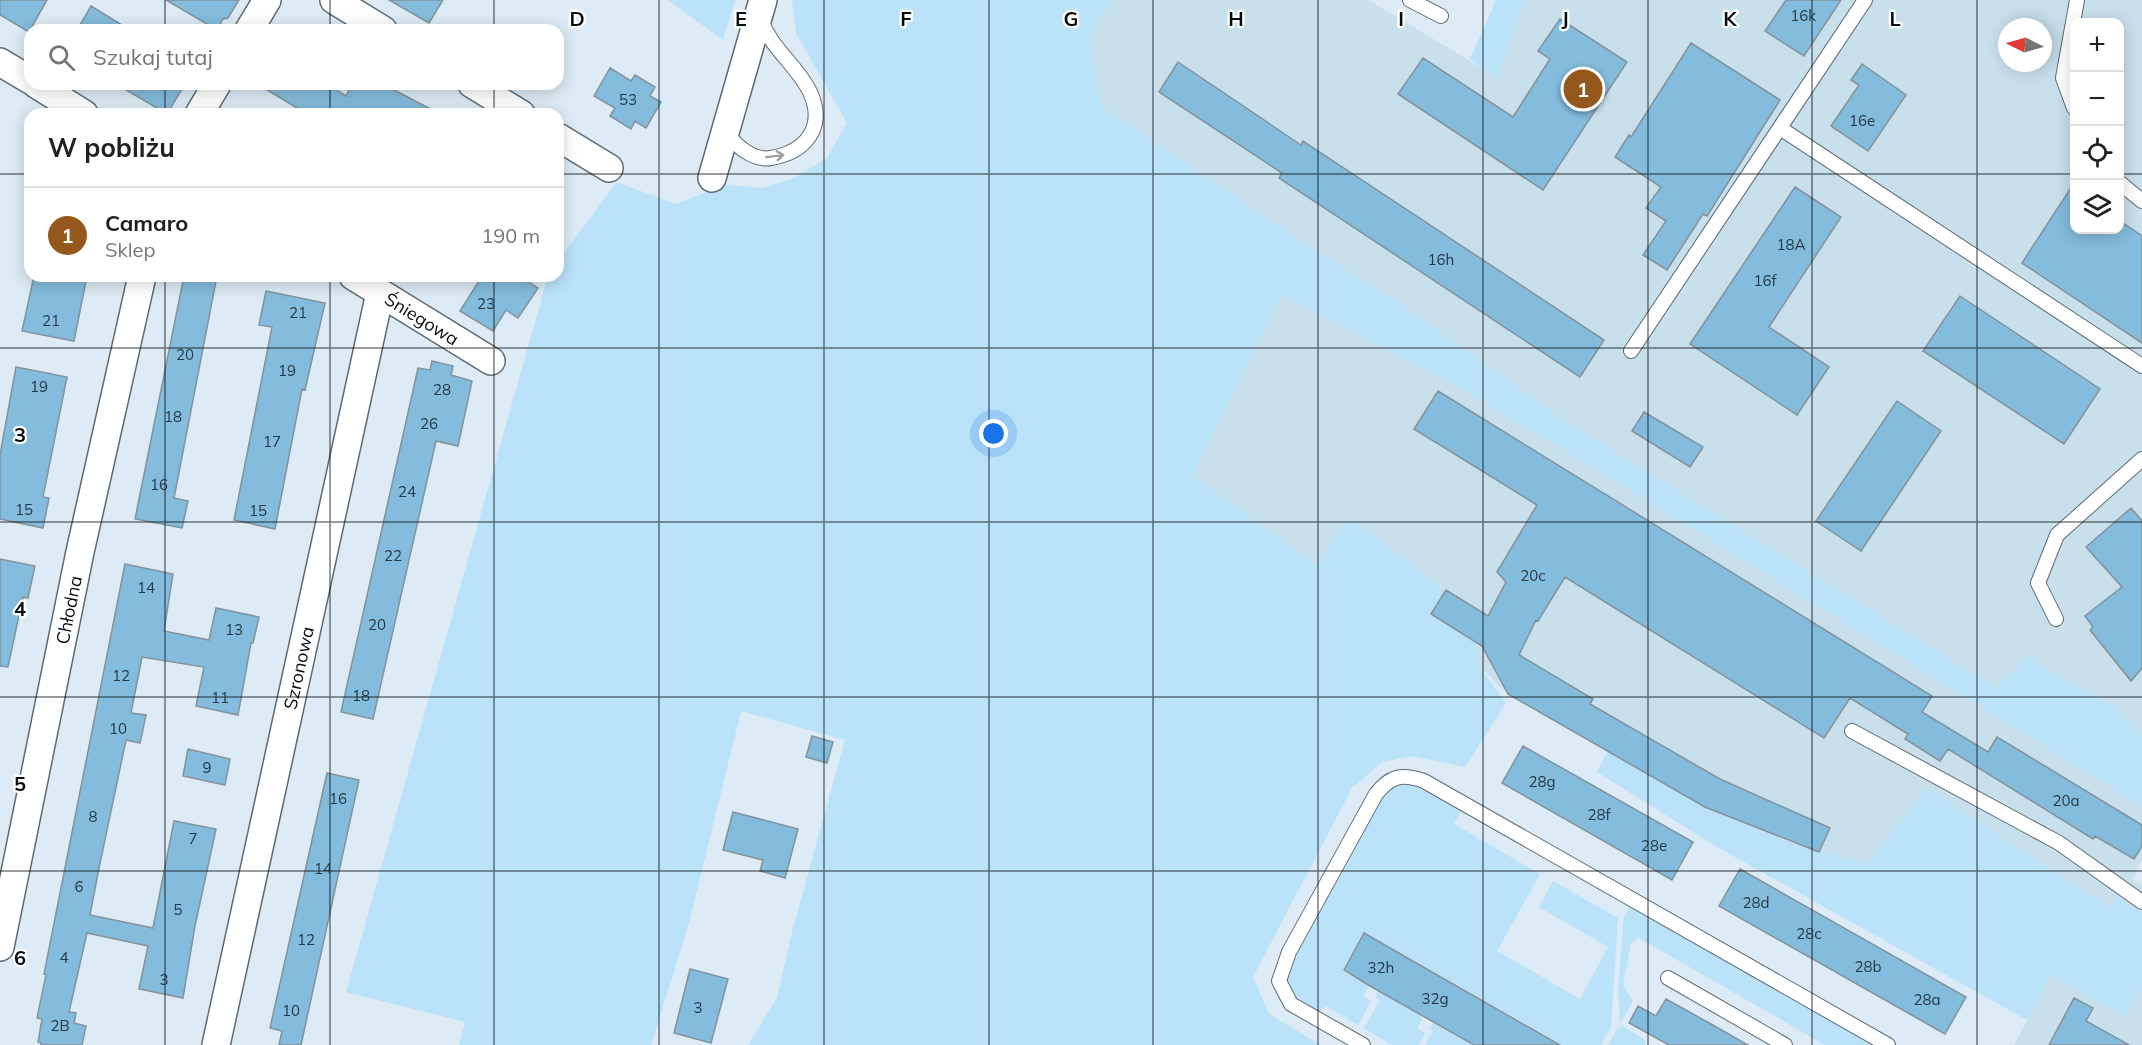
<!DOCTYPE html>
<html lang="pl">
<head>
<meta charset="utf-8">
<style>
  :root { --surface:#fff; --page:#f2f2f2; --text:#202124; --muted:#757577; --line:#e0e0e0; --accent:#95581c }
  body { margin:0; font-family:Mulish,sans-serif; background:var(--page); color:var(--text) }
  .controls { position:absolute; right:18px; top:18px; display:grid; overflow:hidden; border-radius:12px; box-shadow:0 3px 15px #0003 }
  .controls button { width:54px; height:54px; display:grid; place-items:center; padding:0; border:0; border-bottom:2px solid var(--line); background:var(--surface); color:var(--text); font:30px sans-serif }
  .compass { position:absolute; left:1998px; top:18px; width:54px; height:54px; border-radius:50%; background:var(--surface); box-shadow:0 3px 15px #0003; rotate:275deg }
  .you { position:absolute; left:994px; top:434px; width:21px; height:21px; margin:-15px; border:4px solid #fff; border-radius:50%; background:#1a73e8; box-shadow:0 0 0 9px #1a73e833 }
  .badge { display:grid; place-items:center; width:39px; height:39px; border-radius:50%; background:var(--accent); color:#fff; font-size:20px; font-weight:700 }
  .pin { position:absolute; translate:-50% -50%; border:3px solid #fff; box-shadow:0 2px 6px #0006 }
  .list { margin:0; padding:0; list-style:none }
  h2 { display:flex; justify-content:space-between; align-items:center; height:78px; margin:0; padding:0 24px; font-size:26px }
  h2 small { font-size:20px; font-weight:400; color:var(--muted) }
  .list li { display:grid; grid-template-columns:39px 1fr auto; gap:18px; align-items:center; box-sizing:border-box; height:96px; padding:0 24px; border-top:2px solid var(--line) }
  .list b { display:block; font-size:22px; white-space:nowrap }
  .list p { margin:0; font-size:20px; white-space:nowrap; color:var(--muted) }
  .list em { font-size:20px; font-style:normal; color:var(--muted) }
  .icon { flex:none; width:33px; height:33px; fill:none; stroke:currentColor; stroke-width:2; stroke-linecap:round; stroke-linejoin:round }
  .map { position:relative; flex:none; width:2142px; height:1045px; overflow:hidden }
  .search { position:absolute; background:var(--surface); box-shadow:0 3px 15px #0003; left:24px; top:24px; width:540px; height:66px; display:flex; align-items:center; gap:15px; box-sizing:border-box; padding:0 21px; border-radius:18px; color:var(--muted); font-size:22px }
  .panel { position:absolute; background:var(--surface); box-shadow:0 3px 15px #0003; left:24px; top:108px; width:540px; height:174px; border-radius:18px }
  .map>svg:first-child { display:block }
  .built { fill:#c8dfec; fill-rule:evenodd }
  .green { fill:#bae2f9 }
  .building { fill:#83bcdc; stroke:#84929b; stroke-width:1.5 }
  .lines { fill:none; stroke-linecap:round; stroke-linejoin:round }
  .lane-casing { stroke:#5d6a72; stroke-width:16 }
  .street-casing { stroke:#5d6a72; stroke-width:30 }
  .lane { stroke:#fff; stroke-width:14 }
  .street { stroke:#fff; stroke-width:27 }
  .oneway { stroke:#9c9e9f }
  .grid { fill:none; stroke:#070c0f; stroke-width:1.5; stroke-opacity:0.55 }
  .labels { text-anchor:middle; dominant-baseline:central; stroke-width:4.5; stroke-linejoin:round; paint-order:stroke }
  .number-label { font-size:15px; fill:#263842 }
  .street-label { font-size:18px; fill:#070c0f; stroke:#fff }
  .grid-label { font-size:20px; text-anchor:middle; font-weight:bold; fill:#070c0f; stroke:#fff; stroke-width:4.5; stroke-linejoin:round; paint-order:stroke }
</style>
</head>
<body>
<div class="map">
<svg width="2142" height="1045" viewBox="0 0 2142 1045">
  <rect width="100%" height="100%" fill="#dcebf5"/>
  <path class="built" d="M 1113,0 L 1368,0 L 1497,77 L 1524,0 L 2142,0 L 2142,736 L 2114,706 L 2038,664 L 2030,656 L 1996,689 L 1567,422 L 1401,304 L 1307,245 L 1101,106 L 1089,38 ZM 2074,22 L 2120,22 L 2120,230 L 2074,230 ZM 2007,27 L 2043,27 L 2043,63 L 2007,63 Z
    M 1282,293 L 1448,381 L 1599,470 L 2142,806 L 2142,859 L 2133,879 L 2142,885 L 2142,914 L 2117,897 L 2111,908 L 1869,863 L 1798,846 L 1705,807 L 1508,694 L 1478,665 L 1476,613 L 1348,517 L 1317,565 L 1193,475 Z
    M 2051,974 L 2125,1016 L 2142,987 L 2142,1045 L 2014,1045 Z"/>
  <path class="green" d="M 668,0 L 735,0 L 723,40 Z
    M 792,0 L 1113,0 L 1089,38 L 1101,106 L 1307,245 L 1401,304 L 1567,422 L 1996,688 L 2030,656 L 2038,664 L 2114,706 L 2142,736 L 2142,806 L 1598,470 L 1448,381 L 1282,294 L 1193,475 L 1316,565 L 1349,517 L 1476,614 L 1478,665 L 1506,703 L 1465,767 L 1412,756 L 1382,762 L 1352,788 L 1253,977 L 1269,1014 L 1321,1045 L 748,1045 L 777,998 L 792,932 L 845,740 L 741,711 L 689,923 L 651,1045 L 459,1045 L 465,1022 L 346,992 L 548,276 L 558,276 L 558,261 L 617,182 L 675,204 L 728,185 L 763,188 L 794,178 L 827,158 L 847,123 L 796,33 Z
    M 1496,0 L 1524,0 L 1497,78 L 1470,59 Z
    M 1608,751 L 1705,807 L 1798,846 L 1869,863 L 1927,788 L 2110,908 L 2117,897 L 2142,914 L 2142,987 L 2125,1016 L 2051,974 L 2027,1020 L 1717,847 L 1597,772 Z
    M 1401,783 L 1418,786 L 1461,811 L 1454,824 L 1540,874 L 1497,951 L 1580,999 L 1608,947 L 1539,907 L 1553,881 L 1618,918 L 1611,1027 L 1601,1045 L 1563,1045 L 1364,932 L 1342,971 L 1369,986 L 1363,996 L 1371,1001 L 1358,1025 L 1325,1006 L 1320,1012 L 1291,993 L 1286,974 L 1289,966 L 1381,799 L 1387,790 Z
    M 1634,907 L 1648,915 L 1874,1045 L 1825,1045 L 1639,938 L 1631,943 L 1623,985 L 1633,1001 L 1620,1023 L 1618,988 L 1624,917 L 1629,908 Z
    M 1378,991 L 1423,1017 L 1417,1028 L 1425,1033 L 1418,1045 L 1392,1045 L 1364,1028 L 1380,1000 L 1375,997 Z
    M 1433,1023 L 1472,1045 L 1425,1045 L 1433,1031 L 1430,1028 Z
    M 1623,1026 L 1646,1041 L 1645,1045 L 1608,1045 L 1617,1029 Z"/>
  <path class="building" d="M 0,0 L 47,0 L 29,32 L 0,15 Z
    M 166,0 L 239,0 L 228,18 L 223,19 L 217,30 Z
    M 389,0 L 443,0 L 429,23 Z
    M 1786,0 L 1841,0 L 1804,56 L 1765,31 Z
    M 91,6 L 130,30 L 77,30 Z
    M 1560,19 L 1627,62 L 1543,190 L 1398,94 L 1423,58 L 1513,117 L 1550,59 L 1538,51 Z
    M 1691,43 L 1780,100 L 1707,216 L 1703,214 L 1667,270 L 1643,255 L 1666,221 L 1646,208 L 1661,187 L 1615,157 L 1629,135 L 1631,137 Z
    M 1178,62 L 1301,145 L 1303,141 L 1604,340 L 1580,377 L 1279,178 L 1282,173 L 1159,92 Z
    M 1862,64 L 1906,95 L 1868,151 L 1831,126 L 1859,85 L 1851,80 Z
    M 610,68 L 631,81 L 635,75 L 655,87 L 650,96 L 661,102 L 646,128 L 635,121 L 631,129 L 610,116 L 615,108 L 594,96 Z
    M 116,84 L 185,84 L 167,114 Z
    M 257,84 L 327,84 L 346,96 L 352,84 L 383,84 L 440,114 L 307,114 Z
    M 2074,183 L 2074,230 L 2120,230 L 2120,221 L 2142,236 L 2142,343 L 2022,263 Z
    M 1795,187 L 1841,217 L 1769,327 L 1829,367 L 1797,415 L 1690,344 Z
    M 34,276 L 87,276 L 74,341 L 22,331 Z
    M 184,276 L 217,276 L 174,498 L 188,501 L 182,528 L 135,519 Z
    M 482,276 L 519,276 L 538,288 L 518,318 L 506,310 L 493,331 L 460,311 Z
    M 266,291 L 325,303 L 305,390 L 302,389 L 275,529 L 234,520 L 272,327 L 259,325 Z
    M 1960,296 L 2100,389 L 2064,444 L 1923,351 Z
    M 432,361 L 453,366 L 451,375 L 472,381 L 458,446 L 436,441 L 373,719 L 341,712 L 418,368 L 430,370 Z
    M 16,367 L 67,377 L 43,497 L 49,498 L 43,528 L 0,519 L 0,455 Z
    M 1438,391 L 1932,696 L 1922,712 L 1988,752 L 1997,737 L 2142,825 L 2142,846 L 2134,859 L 2095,836 L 2093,839 L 1948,749 L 1940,761 L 1905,739 L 1908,734 L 1850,698 L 1824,738 L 1565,577 L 1538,621 L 1536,620 L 1519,655 L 1593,699 L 1590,704 L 1720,779 L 1830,828 L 1819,852 L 1705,807 L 1508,694 L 1482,646 L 1431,614 L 1446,590 L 1488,616 L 1506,582 L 1497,572 L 1537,505 L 1414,429 Z
    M 1897,401 L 1941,431 L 1861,551 L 1816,521 Z
    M 1644,412 L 1703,447 L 1690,467 L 1632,431 Z
    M 2131,508 L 2142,521 L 2142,668 L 2131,681 L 2090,630 L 2093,627 L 2085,616 L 2122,587 L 2086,547 Z
    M 0,559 L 35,566 L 28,598 L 23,597 L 8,667 L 0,666 Z
    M 125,564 L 173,574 L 164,631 L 209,640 L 216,608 L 259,617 L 253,643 L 251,643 L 238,715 L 196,706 L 204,667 L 142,657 L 131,713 L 146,715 L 140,743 L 126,740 L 99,868 L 90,915 L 153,928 L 174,821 L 216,829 L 195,926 L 183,998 L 139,989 L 148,946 L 87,933 L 69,1012 L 76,1013 L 74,1023 L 86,1026 L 82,1045 L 41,1045 L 41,1043 L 38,1042 L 42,1019 L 37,1018 L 46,975 L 44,974 Z
    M 812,736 L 833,742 L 827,763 L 806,757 Z
    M 1523,746 L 1693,842 L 1672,880 L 1502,783 Z
    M 188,749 L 230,759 L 225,785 L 183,776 Z
    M 327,773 L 359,780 L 301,1045 L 279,1045 L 282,1031 L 270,1028 Z
    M 733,812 L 798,829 L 785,878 L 760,871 L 763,860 L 723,850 Z
    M 1740,869 L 1966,997 L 1945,1034 L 1719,906 Z
    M 1364,933 L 1418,964 L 1560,1045 L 1474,1045 L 1370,986 L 1344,970 Z
    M 690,969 L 728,979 L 711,1043 L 674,1033 Z
    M 2074,998 L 2093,1008 L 2086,1021 L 2129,1045 L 2049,1045 Z
    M 1666,999 L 1711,1024 L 1748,1045 L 1669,1045 L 1629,1023 L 1638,1006 L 1656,1016 Z"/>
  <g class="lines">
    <defs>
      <path id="lane" d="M 1410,0 L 1441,16
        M 2074,108 L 2063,78 L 2077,0
        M 1780,128 L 2142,366
        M 726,132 C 736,146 753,161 771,158 C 806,152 826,127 810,92 C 797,65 772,50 761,20
        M 2120,183 L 2142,201
        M 1631,351 L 1865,0
        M 2056,619 L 2038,583 L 2057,535 L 2142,459
        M 1852,731 L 2059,843 L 2142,902
        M 1668,978 L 1785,1045
        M 1363,1045 L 1291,1004 L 1279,981 L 1289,952 L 1376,794 C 1390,776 1402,773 1424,781 L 1888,1045"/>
      <g id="street">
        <path d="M 334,0 L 383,30"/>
        <path d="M 249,30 L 267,0"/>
        <path d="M 0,62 L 30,80"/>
        <path d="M 36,84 L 84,114"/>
        <path d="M 472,84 L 521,114"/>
        <path d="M 199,114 L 217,84"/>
        <path d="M 558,137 L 609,168"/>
        <path d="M 712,178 L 763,0"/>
        <path id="s1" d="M 353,276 L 491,361"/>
        <path id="s2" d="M 0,947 L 80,552 L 142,276"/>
        <path id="s3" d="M 216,1045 L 380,293"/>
      </g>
    </defs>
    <use href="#lane" class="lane-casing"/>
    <use href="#street" class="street-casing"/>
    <use href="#lane" class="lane"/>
    <use href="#street" class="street"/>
  </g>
  <defs><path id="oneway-shaft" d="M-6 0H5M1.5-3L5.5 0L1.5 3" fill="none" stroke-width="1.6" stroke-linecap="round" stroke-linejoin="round" transform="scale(1.5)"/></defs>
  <use class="oneway" href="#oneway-shaft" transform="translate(775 156) rotate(-7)"/>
  <path class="grid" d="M 165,0 L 165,30M 330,0 L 330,30M 494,0 L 494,30M 659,0 L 659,1045M 824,0 L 824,1045M 989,0 L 989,1045M 1153,0 L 1153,1045M 1318,0 L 1318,1045M 1483,0 L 1483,1045M 1648,0 L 1648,1045M 1812,0 L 1812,1045M 1977,0 L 1977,1045M 165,84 L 165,114M 330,84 L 330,114M 494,84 L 494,114M 0,174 L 30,174M 558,174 L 2074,174M 2120,174 L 2142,174M 165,276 L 165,1045M 330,276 L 330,1045M 494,276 L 494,1045M 0,348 L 2142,348M 0,522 L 2142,522M 0,697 L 2142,697M 0,871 L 2142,871"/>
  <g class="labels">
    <g class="number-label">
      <text x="1803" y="15">16k</text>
      <text x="628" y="99">53</text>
      <text x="1862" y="120">16e</text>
      <text x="1791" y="244">18A</text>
      <text x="1441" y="259">16h</text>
      <text x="1765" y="280">16f</text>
      <text x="486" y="303">23</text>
      <text x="298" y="312">21</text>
      <text x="51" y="320">21</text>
      <text x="185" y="354">20</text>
      <text x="287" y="370">19</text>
      <text x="39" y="386">19</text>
      <text x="442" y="389">28</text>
      <text x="173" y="416">18</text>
      <text x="429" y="423">26</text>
      <text x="272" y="441">17</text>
      <text x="159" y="484">16</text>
      <text x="407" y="491">24</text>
      <text x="24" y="509">15</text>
      <text x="258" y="510">15</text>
      <text x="393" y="555">22</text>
      <text x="1533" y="575">20c</text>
      <text x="146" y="587">14</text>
      <text x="377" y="624">20</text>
      <text x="234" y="629">13</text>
      <text x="121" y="675">12</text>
      <text x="361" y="695">18</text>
      <text x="220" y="697">11</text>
      <text x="118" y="728">10</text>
      <text x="207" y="767">9</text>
      <text x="1542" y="781">28g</text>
      <text x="338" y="798">16</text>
      <text x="2066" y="800">20a</text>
      <text x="1599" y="814">28f</text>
      <text x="93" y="816">8</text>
      <text x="193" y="838">7</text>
      <text x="1654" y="845">28e</text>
      <text x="323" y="868">14</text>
      <text x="79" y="886">6</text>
      <text x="1756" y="902">28d</text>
      <text x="178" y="909">5</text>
      <text x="1809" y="933">28c</text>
      <text x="306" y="939">12</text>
      <text x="64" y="957">4</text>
      <text x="1868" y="966">28b</text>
      <text x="1381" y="967">32h</text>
      <text x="164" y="979">3</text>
      <text x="1435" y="998">32g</text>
      <text x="1927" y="999">28a</text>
      <text x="698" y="1007">3</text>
      <text x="291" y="1010">10</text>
      <text x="60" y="1025">2B</text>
    </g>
    <g class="street-label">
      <text stroke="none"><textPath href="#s1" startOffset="81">Śniegowa</textPath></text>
      <text stroke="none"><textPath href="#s2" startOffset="344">Chłodna</textPath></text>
      <text stroke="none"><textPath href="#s3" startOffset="386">Szronowa</textPath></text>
    </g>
  </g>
  <g class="grid-label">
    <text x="577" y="26">D</text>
    <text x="741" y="26">E</text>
    <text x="906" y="26">F</text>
    <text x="1071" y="26">G</text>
    <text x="1236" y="26">H</text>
    <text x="1401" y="26">I</text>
    <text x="1565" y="26">J</text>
    <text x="1730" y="26">K</text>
    <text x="1895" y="26">L</text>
    <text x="20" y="442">3</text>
    <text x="20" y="616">4</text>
    <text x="20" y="791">5</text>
    <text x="20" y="965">6</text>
  </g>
</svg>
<div class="controls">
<button>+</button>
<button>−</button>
<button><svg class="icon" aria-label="locate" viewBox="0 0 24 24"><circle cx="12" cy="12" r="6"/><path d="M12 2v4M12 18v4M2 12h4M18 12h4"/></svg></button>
<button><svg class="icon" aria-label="layers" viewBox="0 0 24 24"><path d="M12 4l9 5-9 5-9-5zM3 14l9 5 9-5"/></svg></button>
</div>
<svg class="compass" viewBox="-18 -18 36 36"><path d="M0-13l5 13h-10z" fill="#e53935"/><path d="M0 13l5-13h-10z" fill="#757577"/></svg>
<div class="you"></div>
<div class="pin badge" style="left:1583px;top:89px">1</div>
<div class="search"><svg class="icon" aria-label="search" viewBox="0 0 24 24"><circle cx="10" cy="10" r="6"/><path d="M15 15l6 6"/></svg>Szukaj tutaj</div>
<section class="panel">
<h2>W pobliżu<small></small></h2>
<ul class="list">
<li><span class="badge">1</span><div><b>Camaro</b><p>Sklep</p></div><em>190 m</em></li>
</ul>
</section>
</div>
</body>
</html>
